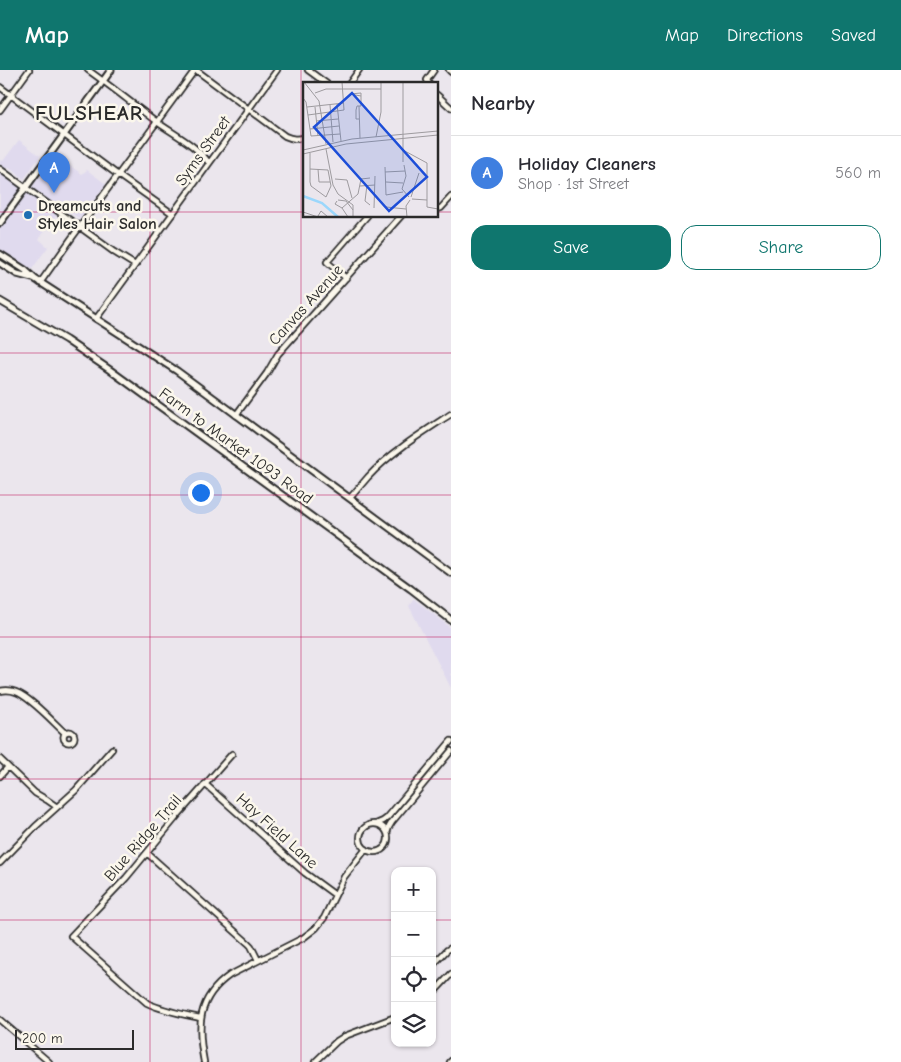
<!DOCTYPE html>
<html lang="en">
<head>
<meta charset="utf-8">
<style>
  :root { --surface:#fff; --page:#f2f2f3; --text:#2b2b33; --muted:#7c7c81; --line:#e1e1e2; --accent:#0f766e }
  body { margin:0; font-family:"Comic Neue",sans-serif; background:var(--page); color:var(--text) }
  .controls { position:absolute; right:15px; bottom:15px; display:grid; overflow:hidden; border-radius:10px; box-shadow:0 1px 4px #0004 }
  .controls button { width:45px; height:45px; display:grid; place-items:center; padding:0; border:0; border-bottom:1px solid var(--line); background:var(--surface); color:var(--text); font:25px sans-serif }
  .scale { position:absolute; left:15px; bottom:12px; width:119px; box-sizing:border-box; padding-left:5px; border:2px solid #2b2b2b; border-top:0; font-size:14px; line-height:18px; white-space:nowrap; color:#2b2b2b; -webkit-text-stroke:4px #fbf7ec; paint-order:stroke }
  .you { position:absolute; left:200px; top:422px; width:18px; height:18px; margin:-12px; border:4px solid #fff; border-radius:50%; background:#1a73e8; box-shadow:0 0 0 8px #1a73e833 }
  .badge { display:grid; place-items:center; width:32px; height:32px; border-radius:50%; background:var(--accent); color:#fff; font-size:16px; font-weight:700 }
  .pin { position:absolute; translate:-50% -41px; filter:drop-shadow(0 1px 2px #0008) }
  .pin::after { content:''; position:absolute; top:26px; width:18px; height:15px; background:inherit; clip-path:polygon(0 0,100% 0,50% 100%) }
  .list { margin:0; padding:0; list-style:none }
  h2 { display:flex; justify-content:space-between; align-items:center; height:65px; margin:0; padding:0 20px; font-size:21px }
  h2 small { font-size:16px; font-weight:400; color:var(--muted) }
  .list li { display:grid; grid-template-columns:32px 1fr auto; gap:15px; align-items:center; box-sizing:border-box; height:75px; padding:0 20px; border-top:1px solid var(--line) }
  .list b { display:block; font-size:19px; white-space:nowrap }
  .list p { margin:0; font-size:16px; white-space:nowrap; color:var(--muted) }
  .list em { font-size:16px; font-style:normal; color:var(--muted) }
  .actions { display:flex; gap:10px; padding:15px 20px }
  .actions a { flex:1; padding:11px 0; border:1px solid var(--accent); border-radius:15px; text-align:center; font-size:18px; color:var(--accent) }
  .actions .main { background:var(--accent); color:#fff }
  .icon { flex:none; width:28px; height:28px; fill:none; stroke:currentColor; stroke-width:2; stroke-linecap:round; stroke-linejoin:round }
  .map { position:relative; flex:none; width:451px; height:992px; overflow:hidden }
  header { display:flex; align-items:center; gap:30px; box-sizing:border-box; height:70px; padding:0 25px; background:var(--accent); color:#fff }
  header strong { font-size:24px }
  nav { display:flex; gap:28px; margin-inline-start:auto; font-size:18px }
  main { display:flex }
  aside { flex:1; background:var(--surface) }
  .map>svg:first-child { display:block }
  .built { fill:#e0daee }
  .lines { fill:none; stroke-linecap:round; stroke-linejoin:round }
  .minor-casing { stroke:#2b2b2b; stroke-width:8 }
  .major-casing { stroke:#2b2b2b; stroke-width:9 }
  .minor { stroke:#fbf7ec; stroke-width:4.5 }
  .major { stroke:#fbf7ec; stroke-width:5 }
  .grid { fill:none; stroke:#c2185b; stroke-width:1; stroke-opacity:0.55 }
  .poi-dot { fill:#1f6fb2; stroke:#fbf7ec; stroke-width:2 }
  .labels { text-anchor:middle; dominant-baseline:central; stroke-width:5; stroke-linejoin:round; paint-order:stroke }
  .street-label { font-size:16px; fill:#2b2b2b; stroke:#fbf7ec }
  .poi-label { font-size:16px; font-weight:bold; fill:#2b2b2b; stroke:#fbf7ec; text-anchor:start }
  .district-label { font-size:21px; font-weight:bold; letter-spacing:1px; fill:#2b2b2b; stroke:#fbf7ec }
  .inset-river { fill:none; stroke:#9bd7fc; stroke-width:2.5 }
  .inset-road { fill:none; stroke:#9e9b9f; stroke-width:1 }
  .view { fill:#1d4ed8; fill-opacity:0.15; stroke:#1d4ed8; stroke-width:2.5 }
  .inset-edge { fill:none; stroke:#2b2b2b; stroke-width:2.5 }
</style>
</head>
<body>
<header>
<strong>Map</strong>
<nav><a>Map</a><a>Directions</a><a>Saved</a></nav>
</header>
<main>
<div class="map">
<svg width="451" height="992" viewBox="0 0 451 992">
  <rect width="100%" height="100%" fill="#ebe6ed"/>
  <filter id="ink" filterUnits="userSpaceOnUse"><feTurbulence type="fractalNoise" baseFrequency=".02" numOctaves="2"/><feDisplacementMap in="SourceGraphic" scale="10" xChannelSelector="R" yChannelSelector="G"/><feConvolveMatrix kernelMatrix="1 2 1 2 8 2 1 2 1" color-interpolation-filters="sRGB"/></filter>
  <g filter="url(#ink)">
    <path class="built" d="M 19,70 L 40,86 L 24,109 L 10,98 L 0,98 L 0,90 L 3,91 Z
      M 54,85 L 82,104 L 87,100 L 106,114 L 80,149 L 63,137 L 39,169 L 48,177 L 32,199 L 0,180 L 0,103 L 28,123 Z
      M 414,529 L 451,558 L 451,618 L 409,536 Z"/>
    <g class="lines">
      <defs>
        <path id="minor" d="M 88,0 C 112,17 134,35 157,52 C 175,65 196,75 209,93
          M 196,0 L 285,66 C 292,69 297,70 305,67
          M 308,0 L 327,14
          M 449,0 L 451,2
          M 349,14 L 359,0
          M 429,14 L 427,10 L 434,0
          M 0,17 L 118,105 L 173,144
          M 437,25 L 451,38
          M 0,40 L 29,0
          M 0,99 L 114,182 L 135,195
          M 437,139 L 441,138 L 451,127
          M 346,208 L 327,192 L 367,146
          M 40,213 L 71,169 L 195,0
          M 96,249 L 277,0
          M 236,345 L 267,303 L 278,284 L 401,146
          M 350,428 C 356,421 362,414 368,407 C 391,382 422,363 451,344
          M 0,621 C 5,620 11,620 16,622 C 30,627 53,652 65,663
          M63.5 667a5.5 5.5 0 1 1 11 0a5.5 5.5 0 1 1-11 0Z
          M 0,689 L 35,723 L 47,730 L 57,737
          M 0,706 L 8,697
          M 205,714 L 305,803 L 335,825
          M 376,754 L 383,751 L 387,748 L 451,671
          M360 768a14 14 0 1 1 28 0a14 14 0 1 1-28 0Z
          M 387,763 L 389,757 L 392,752 L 451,681
          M 147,783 L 248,873 L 251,876 L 258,890
          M 0,793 L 35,757 L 76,720 L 112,679
          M 432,896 L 447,880 L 451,878
          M 432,922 L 437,919 L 451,904
          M 200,948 C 182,944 164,941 147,933 L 71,866 L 126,808 L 179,744 L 232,684
          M 0,950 L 49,992
          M 204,992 C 197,956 197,928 230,905 L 303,868 L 316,858 L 324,848 L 344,807 L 366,779
          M 315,992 L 337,971 L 345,966 L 395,947
          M 450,992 L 451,991"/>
        <path id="major" d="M 0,153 L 111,0
          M 0,184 L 25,200 L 35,209 L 177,301 L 451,503
          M 0,193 L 17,204 L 32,208
          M 0,231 L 66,270 L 110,300 L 411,519 L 451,550"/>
      </defs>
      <use href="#minor" class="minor-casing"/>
      <use href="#major" class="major-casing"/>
      <use href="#minor" class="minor"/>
      <use href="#major" class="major"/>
    </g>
  </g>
  <path class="grid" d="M 150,0 L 150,992M 301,0 L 301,992M 0,142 L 305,142M 437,142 L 451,142M 0,283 L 451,283M 0,425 L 451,425M 0,567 L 451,567M 0,709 L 451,709M 0,850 L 395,850M 432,850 L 451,850"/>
  <circle class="poi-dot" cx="28" cy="145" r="5"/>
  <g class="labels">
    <g class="street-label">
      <text transform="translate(203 81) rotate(-54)">Syms Street</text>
      <text transform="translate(306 235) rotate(-48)">Canvas Avenue</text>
      <text transform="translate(236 376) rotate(36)">Farm to Market 1093 Road</text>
      <text transform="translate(277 761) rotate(42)">Hay Field Lane</text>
      <text transform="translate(143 768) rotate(-49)">Blue Ridge Trail</text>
    </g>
    <g class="poi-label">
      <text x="38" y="136">Dreamcuts and<tspan x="38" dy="18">Styles Hair Salon</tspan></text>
    </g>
    <g class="district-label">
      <text x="89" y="43">FULSHEAR</text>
    </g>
  </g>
  <g transform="translate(303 12)">
    <rect width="135" height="135" fill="#ebe6ed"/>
    <path class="inset-river" d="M 0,114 L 19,121 L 35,135"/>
    <path class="inset-road" d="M 1,0 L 16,19 L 23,62M 100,0 L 100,80M 12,11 L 23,7 L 78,7M 0,16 L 3,20 L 8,54 L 37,52M 34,22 L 38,59M 27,23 L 30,60M 56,24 L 57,56M 4,25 L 41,21M 12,25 L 15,54M 5,33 L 41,28 L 39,0M 56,37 L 53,37 L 53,28 L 54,24 L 58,24 L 58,11 L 47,12 L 58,14M 13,39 L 35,37M 7,47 L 36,44M 73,55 L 78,30 L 78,0M 23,67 L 30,103 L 35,112 L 50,123 L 50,135M 0,68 L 49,57 L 135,49M 100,68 L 124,81 L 124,125 L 135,127M 7,71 L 7,100 L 8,104 L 23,115 L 28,104 L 25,88 L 7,87M 0,72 L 43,62 L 135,53M 101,83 L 103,94 L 99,107 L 106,115M 82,85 L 83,113 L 100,110M 15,87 L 16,100 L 27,100M 82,90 L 102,89M 32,97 L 44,98 L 49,116M 83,100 L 100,101M 64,103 L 62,119 L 67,123M 57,104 L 72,103M 108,115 L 116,91M 109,117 L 124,118M 35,118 L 43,119 L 50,128M 34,119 L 32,122 L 39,126 L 45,135M 83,125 L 103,127M 39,126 L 55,112 L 58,97 L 67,96M 71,126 L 72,94M 0,130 L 15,135M 15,134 L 18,129 L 25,135M 104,135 L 103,124 L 107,118"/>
    <path class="view" d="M 49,11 L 124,95 L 86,129 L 11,45 Z"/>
    <rect width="135" height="135" class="inset-edge"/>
  </g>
</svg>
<div class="controls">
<button>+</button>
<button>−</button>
<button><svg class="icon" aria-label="locate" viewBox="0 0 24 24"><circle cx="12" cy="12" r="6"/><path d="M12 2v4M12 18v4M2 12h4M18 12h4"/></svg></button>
<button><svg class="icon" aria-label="layers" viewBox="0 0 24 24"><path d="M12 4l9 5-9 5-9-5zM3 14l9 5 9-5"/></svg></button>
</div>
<div class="scale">200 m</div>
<div class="you"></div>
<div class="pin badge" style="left:54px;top:123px;background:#3f7fe0">A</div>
</div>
<aside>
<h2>Nearby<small></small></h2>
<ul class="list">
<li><span class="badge" style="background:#3f7fe0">A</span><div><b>Holiday Cleaners</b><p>Shop · 1st Street</p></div><em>560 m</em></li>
</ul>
<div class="actions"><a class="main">Save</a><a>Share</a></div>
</aside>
</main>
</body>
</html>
